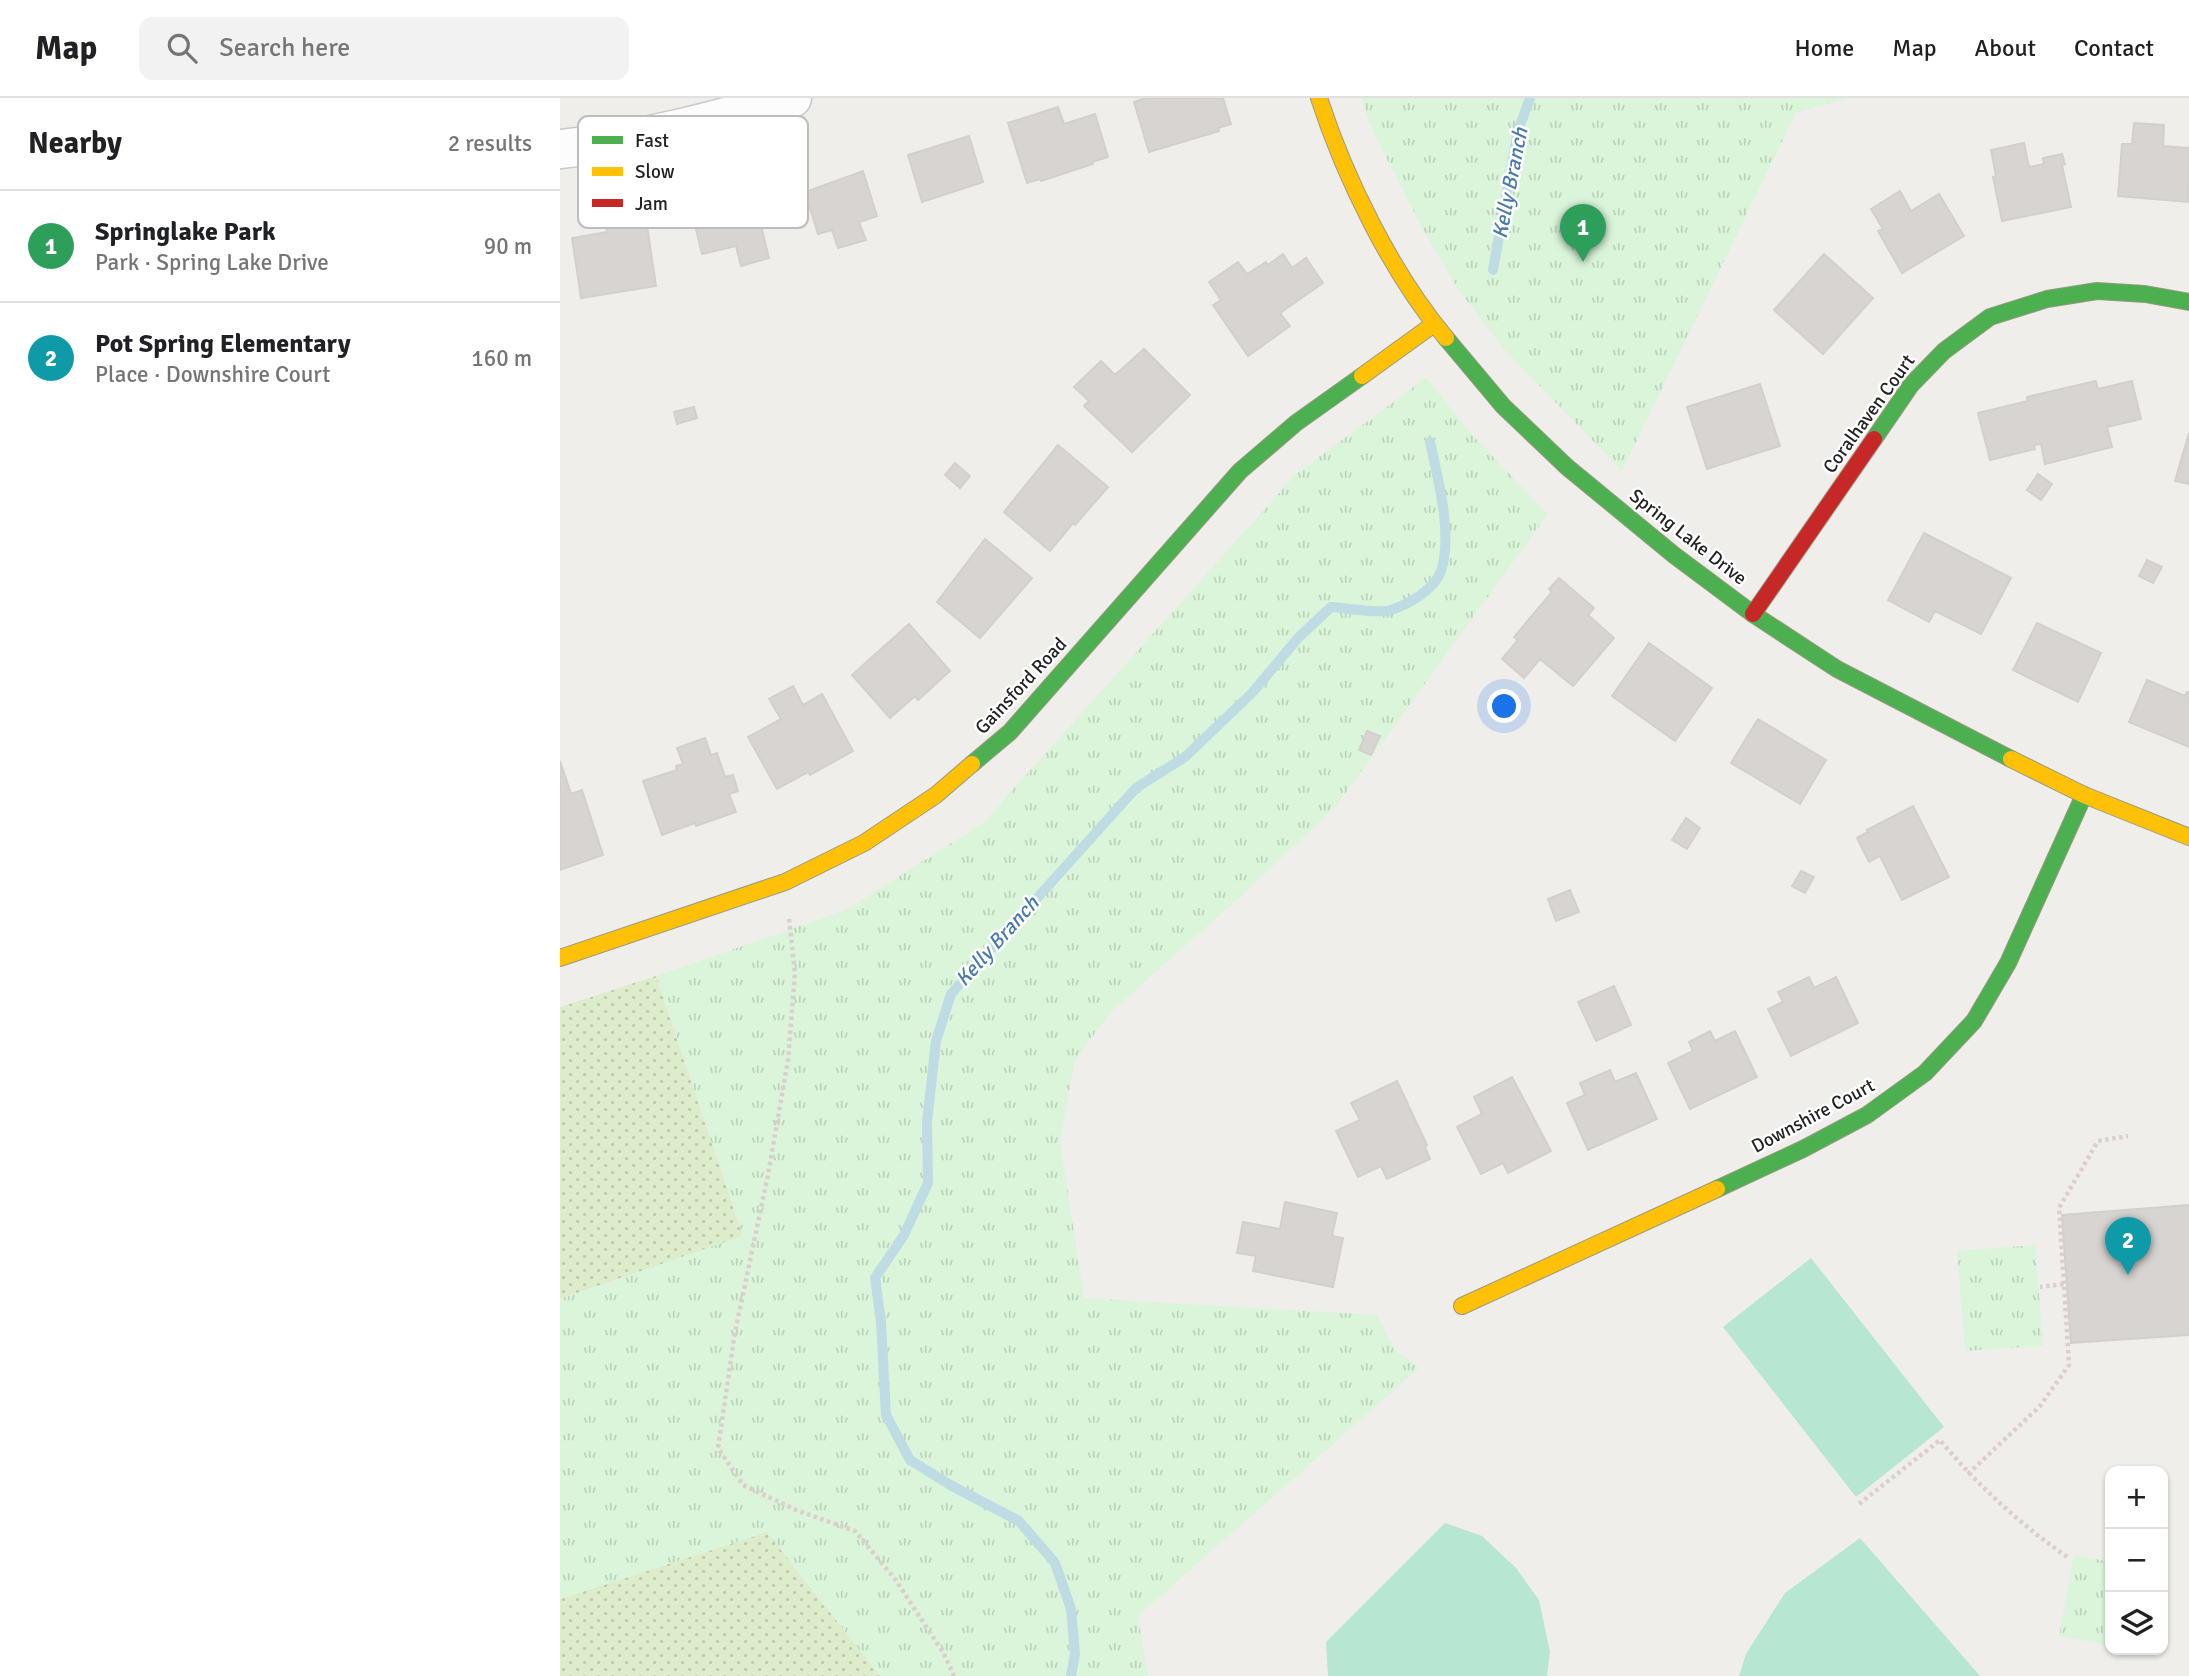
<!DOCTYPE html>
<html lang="en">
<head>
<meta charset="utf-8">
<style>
  :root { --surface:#fff; --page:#f2f2f2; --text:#202124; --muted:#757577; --line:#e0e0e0; --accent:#6a6968 }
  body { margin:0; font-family:Signika,sans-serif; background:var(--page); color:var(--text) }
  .controls { position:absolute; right:21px; bottom:21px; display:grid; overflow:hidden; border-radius:14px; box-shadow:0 2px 5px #0004 }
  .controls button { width:63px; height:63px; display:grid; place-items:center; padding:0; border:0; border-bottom:2px solid var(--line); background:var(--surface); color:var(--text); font:35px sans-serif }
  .you { position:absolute; left:945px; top:609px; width:24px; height:24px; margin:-18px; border:5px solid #fff; border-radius:50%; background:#1a73e8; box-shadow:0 0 0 10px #1a73e833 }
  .badge { display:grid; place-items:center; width:46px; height:46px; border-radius:50%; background:var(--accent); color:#fff; font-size:23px; font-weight:700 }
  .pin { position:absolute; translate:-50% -58px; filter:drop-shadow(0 2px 4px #0008) }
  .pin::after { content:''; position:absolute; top:37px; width:24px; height:21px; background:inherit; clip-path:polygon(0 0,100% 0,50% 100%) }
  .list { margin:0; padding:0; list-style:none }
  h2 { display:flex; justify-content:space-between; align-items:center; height:91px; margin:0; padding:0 28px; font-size:30px }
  h2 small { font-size:23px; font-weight:400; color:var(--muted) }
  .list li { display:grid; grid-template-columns:46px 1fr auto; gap:21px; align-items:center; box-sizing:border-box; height:112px; padding:0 28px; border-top:2px solid var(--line) }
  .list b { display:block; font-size:26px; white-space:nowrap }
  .list p { margin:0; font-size:23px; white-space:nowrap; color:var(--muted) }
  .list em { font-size:23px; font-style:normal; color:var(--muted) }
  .icon { flex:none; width:38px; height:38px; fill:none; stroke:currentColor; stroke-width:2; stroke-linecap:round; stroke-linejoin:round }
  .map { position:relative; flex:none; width:1629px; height:1578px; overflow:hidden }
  header { display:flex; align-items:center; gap:42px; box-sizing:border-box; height:98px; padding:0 35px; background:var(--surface); border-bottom:2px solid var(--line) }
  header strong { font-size:33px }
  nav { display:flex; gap:38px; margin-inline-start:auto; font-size:24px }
  .search { width:490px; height:63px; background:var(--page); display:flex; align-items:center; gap:18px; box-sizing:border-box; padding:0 24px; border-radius:14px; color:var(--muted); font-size:26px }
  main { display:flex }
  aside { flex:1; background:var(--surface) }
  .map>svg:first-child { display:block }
  .grass { fill:url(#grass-dots) }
  .park { fill:url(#park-tufts) }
  .pitch { fill:#b7e6d2 }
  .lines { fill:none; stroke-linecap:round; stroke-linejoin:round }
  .stream { stroke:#bfdbe3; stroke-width:10 }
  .building { fill:#d7d4d2; stroke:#d3d0cc; stroke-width:2 }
  .street-casing { stroke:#c9c8c7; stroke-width:41 }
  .fast-casing { stroke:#999a82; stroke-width:18 }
  .slow-casing { stroke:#999a82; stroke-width:18 }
  .jam-casing { stroke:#999a82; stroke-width:18 }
  .path { stroke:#dccecd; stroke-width:4.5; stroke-dasharray:3.5 3.5; stroke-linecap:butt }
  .street { stroke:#fdfcfc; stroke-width:38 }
  .fast { stroke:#4caf50; stroke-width:16 }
  .slow { stroke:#ffc107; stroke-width:16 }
  .jam { stroke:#c62828; stroke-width:16 }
  .labels { text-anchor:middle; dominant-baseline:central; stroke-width:5; stroke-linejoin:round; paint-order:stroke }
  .street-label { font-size:19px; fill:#222; stroke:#fff }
  .water-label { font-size:21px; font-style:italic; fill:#4a7aab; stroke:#fff }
  .key { fill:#fff; stroke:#bdbdbd; stroke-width:2 }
  .key-label { font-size:19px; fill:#222 }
</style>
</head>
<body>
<header>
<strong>Map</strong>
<div class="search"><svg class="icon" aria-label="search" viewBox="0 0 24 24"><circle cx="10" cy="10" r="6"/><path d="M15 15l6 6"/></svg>Search here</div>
<nav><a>Home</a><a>Map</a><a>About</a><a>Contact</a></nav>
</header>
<main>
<aside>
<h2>Nearby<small>2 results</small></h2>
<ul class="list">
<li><span class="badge" style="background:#2e9e5b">1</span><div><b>Springlake Park</b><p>Park · Spring Lake Drive</p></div><em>90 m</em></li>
<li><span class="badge" style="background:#0f9aa8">2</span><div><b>Pot Spring Elementary</b><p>Place · Downshire Court</p></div><em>160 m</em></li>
</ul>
</aside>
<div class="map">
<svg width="1629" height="1578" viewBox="0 0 1629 1578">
  <defs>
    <pattern id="grass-dots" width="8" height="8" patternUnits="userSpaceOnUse" patternTransform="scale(1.75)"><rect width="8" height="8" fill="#ddeccb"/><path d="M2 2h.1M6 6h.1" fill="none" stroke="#bdcaae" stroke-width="1.8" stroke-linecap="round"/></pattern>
    <pattern id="park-tufts" width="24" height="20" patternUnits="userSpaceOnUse" patternTransform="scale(1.75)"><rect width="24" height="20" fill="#daf5da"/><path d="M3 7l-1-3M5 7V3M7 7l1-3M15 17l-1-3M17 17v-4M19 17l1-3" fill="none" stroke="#bbd2bb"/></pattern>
  </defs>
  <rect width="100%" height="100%" fill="#f0eeeb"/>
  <path class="grass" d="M 96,878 L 183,1138 L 0,1201 L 0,909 Z
    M 207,1434 L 320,1578 L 0,1578 L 0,1501 Z"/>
  <path class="park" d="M 801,0 L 1287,0 L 1236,15 L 1062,373 L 944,251 L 900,194 L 865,135 L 812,32 Z
    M 866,280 L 914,339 L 988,416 L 777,707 L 690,790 L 551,914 L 515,962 L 500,1043 L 524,1200 L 817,1217 L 834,1251 L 859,1270 L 578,1518 L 588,1578 L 320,1578 L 207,1434 L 0,1501 L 0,1201 L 183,1138 L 96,878 L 286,812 L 423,725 L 737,375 Z
    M 1475,1147 L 1483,1248 L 1405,1253 L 1397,1153 Z
    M 1514,1457 L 1550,1464 L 1550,1545 L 1548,1547 L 1499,1538 Z"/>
  <path class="pitch" d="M 1251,1160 L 1384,1329 L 1296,1399 L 1163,1229 Z
    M 885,1425 L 922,1438 L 956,1470 L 979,1502 L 990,1554 L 987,1578 L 768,1578 L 766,1544 Z
    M 1300,1440 L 1420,1578 L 1179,1578 L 1186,1556 L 1225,1495 Z"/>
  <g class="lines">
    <path class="stream" d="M 933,172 L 958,33 L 970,0
      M 511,1578 L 515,1556 L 511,1511 L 495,1465 L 459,1423 L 392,1388 L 350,1362 L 326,1317 L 321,1224 L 315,1180 L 344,1137 L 368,1085 L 367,1024 L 376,943 L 391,896 L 576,690 L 625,659 L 692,595 L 738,540 L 771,509 C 787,510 817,516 831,512 C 849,506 874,492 881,473 C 893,437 878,381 870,344"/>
  </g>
  <path class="building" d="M 586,0 L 663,0 L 671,26 L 658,30 L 659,33 L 589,54 L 574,4 Z
    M 498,9 L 504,26 L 535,16 L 548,59 L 532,64 L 533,66 L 481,83 L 480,81 L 467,85 L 448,25 Z
    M 1574,25 L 1604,27 L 1603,48 L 1629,50 L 1628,104 L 1558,98 L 1562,46 L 1572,46 Z
    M 409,38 L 423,84 L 362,104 L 348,57 Z
    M 1464,45 L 1469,69 L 1484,66 L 1483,60 L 1502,56 L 1505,66 L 1502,67 L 1511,109 L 1442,123 L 1433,79 L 1436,78 L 1431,52 Z
    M 303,73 L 317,118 L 299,124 L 306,142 L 278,150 L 272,132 L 258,136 L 245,94 Z
    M 1340,93 L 1351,113 L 1379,96 L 1404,138 L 1342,175 L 1318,133 L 1323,131 L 1311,111 Z
    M 194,99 L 209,160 L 181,168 L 176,148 L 142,156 L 132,115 Z
    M 86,121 L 96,188 L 21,200 L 12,140 L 47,134 L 46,127 Z
    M 723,156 L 732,170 L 746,160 L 763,185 L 720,215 L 730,228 L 688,258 L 653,207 L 661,202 L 649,184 L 678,164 L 687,176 L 706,164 L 708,167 Z
    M 1264,156 L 1313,200 L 1263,256 L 1214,212 Z
    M 584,251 L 630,297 L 572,354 L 524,308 L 529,303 L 514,289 L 541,263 L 555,277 Z
    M 1536,283 L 1538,291 L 1572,283 L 1581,321 L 1547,329 L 1552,349 L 1485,366 L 1481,346 L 1474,347 L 1475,351 L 1430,362 L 1418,315 L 1468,303 L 1467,299 Z
    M 1200,286 L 1220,348 L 1147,371 L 1127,309 Z
    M 134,309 L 137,320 L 117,326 L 114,314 Z
    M 1629,335 L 1629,386 L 1615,383 Z
    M 498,347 L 548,389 L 515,427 L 513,425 L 490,453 L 444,414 Z
    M 395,365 L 410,378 L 400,390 L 385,377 Z
    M 1478,376 L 1492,386 L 1481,402 L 1467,392 Z
    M 1364,435 L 1451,480 L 1421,536 L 1375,513 L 1369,524 L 1328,502 Z
    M 425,441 L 472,480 L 420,540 L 377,504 Z
    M 1587,462 L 1602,469 L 1593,485 L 1579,478 Z
    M 999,480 L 1034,510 L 1028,517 L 1054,540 L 1013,588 L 980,561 L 964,580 L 942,561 L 958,542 L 954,539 L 992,494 L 989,491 Z
    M 1477,525 L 1541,555 L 1518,604 L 1453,572 Z
    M 349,526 L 390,573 L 358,602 L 355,598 L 330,620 L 292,577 Z
    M 1089,545 L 1152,590 L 1115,643 L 1052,598 Z
    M 1587,582 L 1625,598 L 1627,594 L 1629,594 L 1629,649 L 1569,624 Z
    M 233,588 L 243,607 L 262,596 L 293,653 L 250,677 L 248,674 L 217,691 L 188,639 L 221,621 L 209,601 Z
    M 1198,621 L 1266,662 L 1240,706 L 1171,665 Z
    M 807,633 L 820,638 L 811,657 L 799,652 Z
    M 145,640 L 151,657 L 157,655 L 165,679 L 173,677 L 178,693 L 169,696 L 176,714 L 136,728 L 135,725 L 102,737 L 83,683 L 117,672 L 116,668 L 123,666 L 117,650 Z
    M 0,663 L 11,696 L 22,692 L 43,757 L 0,772 Z
    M 1353,708 L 1389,779 L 1342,802 L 1320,758 L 1309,764 L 1297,740 L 1308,734 L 1307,732 Z
    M 1126,720 L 1140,730 L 1127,751 L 1112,742 Z
    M 1241,773 L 1254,779 L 1245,795 L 1232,788 Z
    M 1010,792 L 1019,814 L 996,823 L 988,801 Z
    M 1249,879 L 1254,890 L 1276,879 L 1298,925 L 1231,958 L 1208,911 L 1223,904 L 1218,894 Z
    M 1054,888 L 1071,927 L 1036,943 L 1018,904 Z
    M 1150,933 L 1155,943 L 1175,933 L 1197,979 L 1130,1011 L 1108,965 L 1133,953 L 1129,944 Z
    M 1050,972 L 1055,984 L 1076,975 L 1097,1021 L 1028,1052 L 1007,1005 L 1025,997 L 1020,985 Z
    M 952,979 L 991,1053 L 948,1075 L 943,1065 L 921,1076 L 897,1029 L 922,1016 L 914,999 Z
    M 837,983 L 867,1047 L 865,1049 L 870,1061 L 827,1081 L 821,1068 L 798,1079 L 776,1033 L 800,1022 L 791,1005 Z
    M 725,1104 L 777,1115 L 772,1138 L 783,1140 L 773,1189 L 693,1173 L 696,1158 L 677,1155 L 683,1124 L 720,1131 Z
    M 1629,1107 L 1629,1237 L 1511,1245 L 1502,1117 Z"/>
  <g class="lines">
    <defs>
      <path id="street" d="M 0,51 C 79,43 156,23 232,0"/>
      <path id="fast" d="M 886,240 L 943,308 L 1007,369 L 1114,457 L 1193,516 L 1277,571 L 1451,661
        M 1314,341 L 1351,287 L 1384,253 L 1430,219 L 1487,201 L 1537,193 L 1585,196 L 1629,204
        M 412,666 L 450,634 L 680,373 L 736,325 L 802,278
        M 1157,1091 L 1243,1051 L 1307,1017 L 1365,975 L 1414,923 L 1448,865 L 1524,697"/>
      <path id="slow" d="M 759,0 C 785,80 832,176 886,240
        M 802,278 L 874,226
        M 1451,661 L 1524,697 L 1629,739
        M 0,860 L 225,784 L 304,745 L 376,697 L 412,666
        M 902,1208 L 1157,1091"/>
      <path id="jam" d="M 1193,516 L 1314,341"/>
    </defs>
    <use href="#street" class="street-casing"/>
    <use href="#fast" class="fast-casing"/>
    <use href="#slow" class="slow-casing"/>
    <use href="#jam" class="jam-casing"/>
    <path class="path" d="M 229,821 L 235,875 L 228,962 L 208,1077 L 175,1234 L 158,1350 L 183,1387 L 236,1412 L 295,1433 L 335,1481 L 384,1556 L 394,1578
      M 1504,1186 L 1499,1110 L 1538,1043 L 1568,1038
      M 1408,1376 L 1480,1308 L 1509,1267 L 1504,1186 L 1480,1189
      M 1299,1406 L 1380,1342 C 1418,1388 1461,1427 1510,1461"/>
    <use href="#street" class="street"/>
    <use href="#fast" class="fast"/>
    <use href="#slow" class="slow"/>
    <use href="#jam" class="jam"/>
  </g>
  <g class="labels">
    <g class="street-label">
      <text transform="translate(1309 316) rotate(-54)">Coralhaven Court</text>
      <text transform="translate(1128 439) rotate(38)">Spring Lake Drive</text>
      <text transform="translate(461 588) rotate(-47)">Gainsford Road</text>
      <text transform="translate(1253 1018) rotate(-28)">Downshire Court</text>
    </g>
    <g class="water-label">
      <text transform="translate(950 85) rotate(-79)">Kelly Branch</text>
      <text transform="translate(437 843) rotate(-48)">Kelly Branch</text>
    </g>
  </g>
  <rect x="18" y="18" width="230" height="112" rx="10" class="key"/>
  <rect x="32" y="38" width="31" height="8" fill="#4caf50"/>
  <rect x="32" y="69" width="31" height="9" fill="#ffc107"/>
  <rect x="32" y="101" width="31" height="8" fill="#c62828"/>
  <g class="key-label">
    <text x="75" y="49">Fast</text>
    <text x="75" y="80">Slow</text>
    <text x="75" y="112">Jam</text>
  </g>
</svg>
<div class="controls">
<button>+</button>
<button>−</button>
<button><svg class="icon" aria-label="layers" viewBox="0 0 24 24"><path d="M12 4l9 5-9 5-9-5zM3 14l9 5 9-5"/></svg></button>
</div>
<div class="you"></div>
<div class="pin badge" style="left:1023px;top:164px;background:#2e9e5b">1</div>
<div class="pin badge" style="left:1568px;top:1177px;background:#0f9aa8">2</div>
</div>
</main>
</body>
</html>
